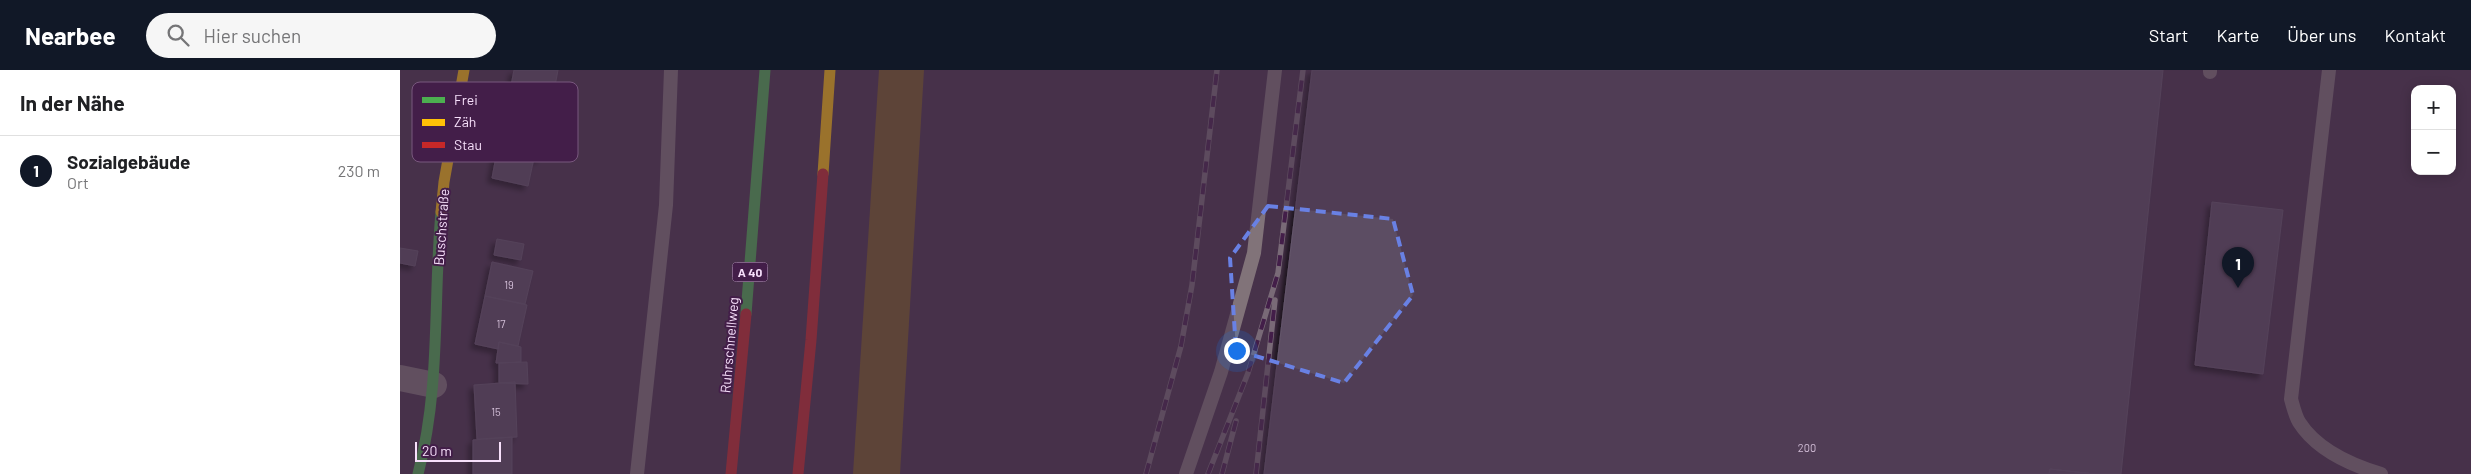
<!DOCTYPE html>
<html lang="de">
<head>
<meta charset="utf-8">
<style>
  :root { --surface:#fff; --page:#f6f6f6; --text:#202124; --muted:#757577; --line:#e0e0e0; --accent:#111827 }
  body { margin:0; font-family:Barlow,sans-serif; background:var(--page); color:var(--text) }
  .controls { position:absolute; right:15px; top:15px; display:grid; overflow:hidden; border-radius:10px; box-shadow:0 2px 12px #0003 }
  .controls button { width:45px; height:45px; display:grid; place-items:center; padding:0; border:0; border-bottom:1px solid var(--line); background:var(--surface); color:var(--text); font:25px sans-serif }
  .scale { position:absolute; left:15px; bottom:12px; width:86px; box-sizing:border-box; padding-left:5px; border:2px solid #f7e0fb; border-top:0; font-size:14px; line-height:18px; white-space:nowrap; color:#f7e0fb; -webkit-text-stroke:4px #431e49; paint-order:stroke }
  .you { position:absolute; left:836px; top:280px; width:18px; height:18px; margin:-12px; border:4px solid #fff; border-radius:50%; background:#1a73e8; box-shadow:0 0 0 8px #1a73e833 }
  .badge { display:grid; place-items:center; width:32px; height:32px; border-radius:50%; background:var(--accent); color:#fff; font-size:16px; font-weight:700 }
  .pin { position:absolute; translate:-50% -41px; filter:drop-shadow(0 1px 2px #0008) }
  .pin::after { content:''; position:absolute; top:26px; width:18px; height:15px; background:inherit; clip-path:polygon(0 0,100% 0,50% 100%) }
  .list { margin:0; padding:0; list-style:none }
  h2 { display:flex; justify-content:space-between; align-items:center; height:65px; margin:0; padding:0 20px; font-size:21px }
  h2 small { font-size:16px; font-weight:400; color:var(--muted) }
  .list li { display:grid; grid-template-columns:32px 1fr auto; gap:15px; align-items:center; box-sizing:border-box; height:70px; padding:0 20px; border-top:1px solid var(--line) }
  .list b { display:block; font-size:19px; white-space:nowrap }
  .list p { margin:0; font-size:16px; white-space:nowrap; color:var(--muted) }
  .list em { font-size:16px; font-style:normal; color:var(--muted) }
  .icon { flex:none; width:28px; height:28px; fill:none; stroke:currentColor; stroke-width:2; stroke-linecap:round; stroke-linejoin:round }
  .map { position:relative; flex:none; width:2071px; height:404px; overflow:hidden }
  header { display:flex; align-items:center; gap:30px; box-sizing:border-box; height:70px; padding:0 25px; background:var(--accent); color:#fff }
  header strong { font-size:24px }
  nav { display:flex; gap:28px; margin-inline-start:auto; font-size:18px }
  .search { width:350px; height:45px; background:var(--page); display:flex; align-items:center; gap:12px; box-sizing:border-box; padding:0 18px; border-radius:28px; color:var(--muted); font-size:19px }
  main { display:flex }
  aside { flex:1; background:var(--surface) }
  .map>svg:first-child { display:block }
  .forest { fill:#795b23 }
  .building { fill:#5c4e63; stroke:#65576c; filter:url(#shadow) }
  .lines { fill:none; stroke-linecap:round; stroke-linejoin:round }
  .lane { stroke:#817379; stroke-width:14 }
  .street { stroke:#817379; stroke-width:26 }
  .fast { stroke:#4caf50; stroke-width:11 }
  .slow { stroke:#ffc107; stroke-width:11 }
  .jam { stroke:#c62828; stroke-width:11 }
  .rail-casing { stroke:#796a77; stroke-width:5.5 }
  .rail { stroke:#431e49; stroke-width:4; stroke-dasharray:11; stroke-linecap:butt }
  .marked { fill:none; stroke:#6981e4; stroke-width:4; stroke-dasharray:10 6; stroke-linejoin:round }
  .labels { text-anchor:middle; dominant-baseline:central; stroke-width:4; stroke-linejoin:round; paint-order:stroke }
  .number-label { font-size:11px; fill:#d0bcd5 }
  .shield { fill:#431e49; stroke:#c1a6c6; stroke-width:1 }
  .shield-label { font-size:12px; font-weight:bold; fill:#f7e0fb }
  .street-label { font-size:14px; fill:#f7e0fb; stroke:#431e49 }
  .key { fill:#431e49; stroke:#79587e; stroke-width:1 }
  .key-label { font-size:14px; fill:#f7e0fb }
</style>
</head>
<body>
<header>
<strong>Nearbee</strong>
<div class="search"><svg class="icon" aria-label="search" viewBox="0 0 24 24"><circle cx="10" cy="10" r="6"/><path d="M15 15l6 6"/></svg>Hier suchen</div>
<nav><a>Start</a><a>Karte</a><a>Über uns</a><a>Kontakt</a></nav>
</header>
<main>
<aside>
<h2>In der Nähe<small></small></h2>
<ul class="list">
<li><span class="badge">1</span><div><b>Sozialgebäude</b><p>Ort</p></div><em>230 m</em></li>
</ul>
</aside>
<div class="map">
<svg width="2071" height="404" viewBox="0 0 2071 404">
  <defs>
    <filter id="shadow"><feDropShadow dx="-4.5" dy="4.5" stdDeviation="2.5" flood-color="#0009"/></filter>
  </defs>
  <rect width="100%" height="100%" fill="#47324a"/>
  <path class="forest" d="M 479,0 L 524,0 L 500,404 L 453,404 Z"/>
  <path class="building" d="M 114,0 L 158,0 L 155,16 L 150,15 L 144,44 L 107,37 Z
    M 912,0 L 1763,0 L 1721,404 L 1695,404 L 1650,399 L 1649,404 L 864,404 Z
    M 100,65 L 144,73 L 140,89 L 134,88 L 128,116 L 92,108 Z
    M 1812,132 L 1883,140 L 1863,304 L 1795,295 Z
    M 97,169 L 124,174 L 121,190 L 94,185 Z
    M 0,178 L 18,181 L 15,196 L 0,193 Z
    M 92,192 L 133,201 L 125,234 L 85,226 Z
    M 85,226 L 127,235 L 118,276 L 99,272 L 98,279 L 75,274 Z
    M 99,272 L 121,277 L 121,292 L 96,293 Z
    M 127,292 L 128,314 L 99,313 L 99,293 Z
    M 115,312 L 117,367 L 77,369 L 74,315 Z
    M 112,367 L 112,404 L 73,404 L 73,370 Z
    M 1650,399 L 1695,404 L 1649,404 Z"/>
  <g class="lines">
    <path class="lane" d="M 1929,0 L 1891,329 C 1893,336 1895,345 1899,352 C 1916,379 1951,395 1981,404
      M 1810,2 L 1810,0
      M 237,404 L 266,135 L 271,0
      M 786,404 L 821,302 L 854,183 L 875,0"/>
    <path class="street" d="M 0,308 L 34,315"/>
    <path class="fast" d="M 346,244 L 365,0
      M 18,404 C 41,316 33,232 41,142"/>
    <path class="slow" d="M 423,104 L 430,0
      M 41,142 L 44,112 L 64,0"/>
    <path class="jam" d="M 331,404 L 346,244
      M 398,404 L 411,270 L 423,104"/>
    <defs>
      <path id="rail" d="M 746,404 L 781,276 L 792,215 L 817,0
        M 808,404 L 848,303 L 878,203 L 903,0
        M 822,404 L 836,351
        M 856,404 L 875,230"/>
    </defs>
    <use href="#rail" class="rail-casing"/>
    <use href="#rail" class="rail"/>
  </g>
  <path d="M0 0H2071V404H0ZM 868,136 L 993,149 L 1013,225 L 944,313 L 836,280 L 830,188 Z" fill="#47324a" fill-opacity=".55" fill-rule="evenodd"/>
  <path class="marked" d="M 868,136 L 993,149 L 1013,225 L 944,313 L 836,280 L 830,188 Z"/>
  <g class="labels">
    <g class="number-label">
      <text x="109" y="214">19</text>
      <text x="101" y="253">17</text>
      <text x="96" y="341">15</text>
      <text x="1407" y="377">200</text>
    </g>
    <rect class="shield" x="332.5" y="192.5" width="35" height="19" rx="4"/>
    <g class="shield-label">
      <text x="350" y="202">A 40</text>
    </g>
    <g class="street-label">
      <text transform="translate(41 157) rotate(-86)">Buschstraße</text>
      <text transform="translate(329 275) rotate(-85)">Ruhrschnellweg</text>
    </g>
  </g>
  <rect x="12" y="12" width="166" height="80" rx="8" class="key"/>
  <rect x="22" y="27" width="23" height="6" fill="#4caf50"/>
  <rect x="22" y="49" width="23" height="7" fill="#ffc107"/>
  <rect x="22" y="72" width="23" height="6" fill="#c62828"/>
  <g class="key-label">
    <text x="54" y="35">Frei</text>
    <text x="54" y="57">Zäh</text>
    <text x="54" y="80">Stau</text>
  </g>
</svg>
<div class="controls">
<button>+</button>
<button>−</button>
</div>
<div class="scale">20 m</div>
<div class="you"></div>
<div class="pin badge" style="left:1838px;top:218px">1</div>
</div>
</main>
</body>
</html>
